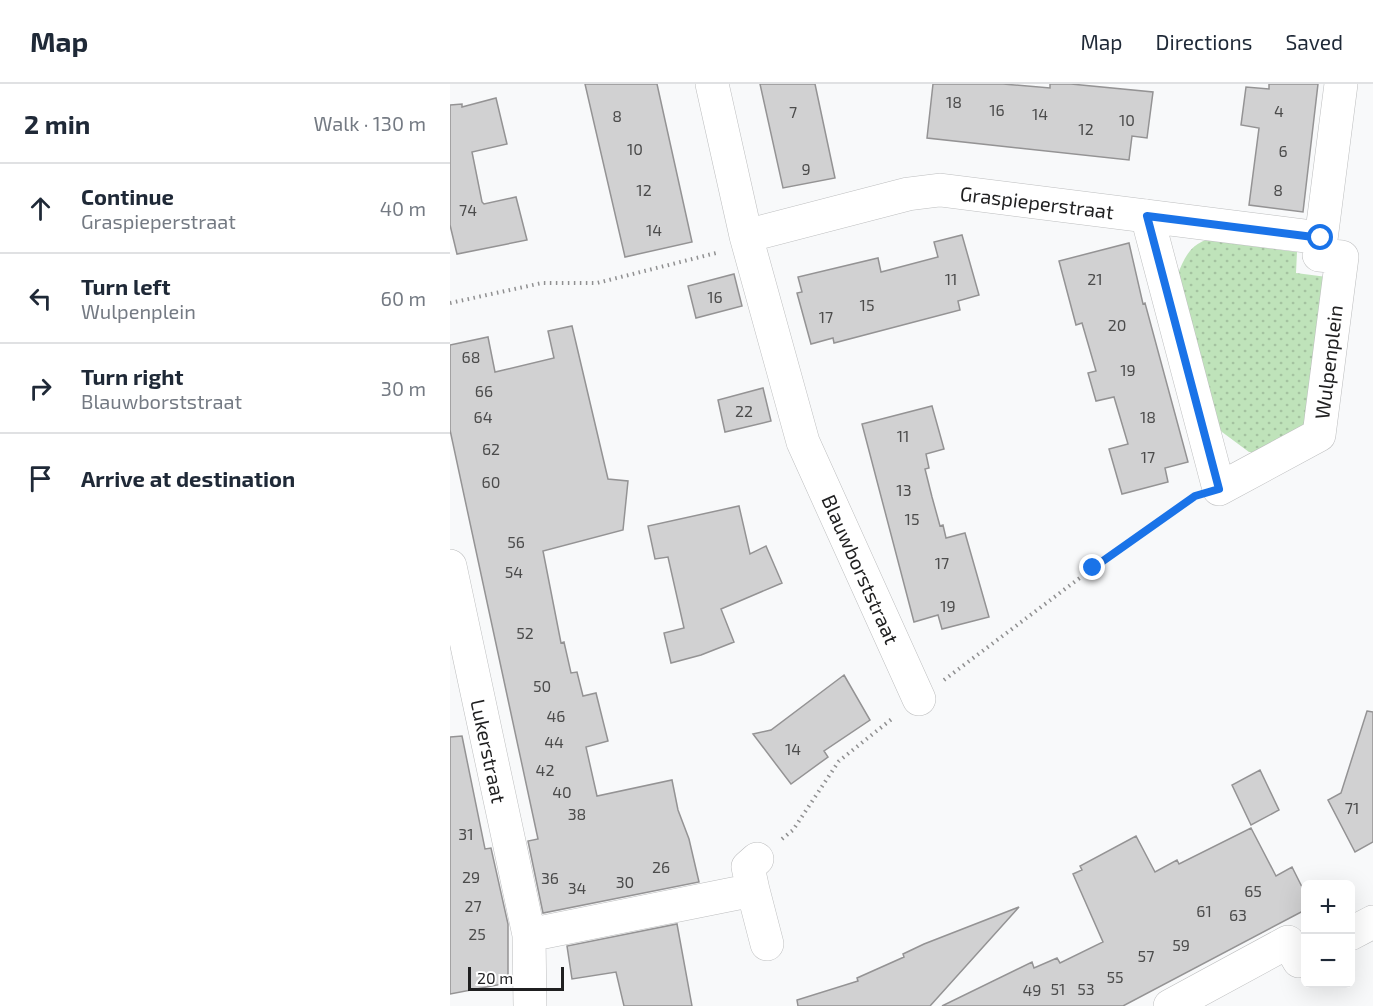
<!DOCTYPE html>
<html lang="en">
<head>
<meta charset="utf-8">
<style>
  :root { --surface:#fff; --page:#f6f6f7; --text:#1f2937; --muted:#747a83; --line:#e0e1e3 }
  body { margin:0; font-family:"Exo 2",sans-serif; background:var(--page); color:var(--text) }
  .controls { position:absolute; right:18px; bottom:18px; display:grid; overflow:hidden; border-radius:9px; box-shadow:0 6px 24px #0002 }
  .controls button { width:54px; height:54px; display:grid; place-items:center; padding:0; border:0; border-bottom:2px solid var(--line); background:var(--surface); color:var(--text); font:30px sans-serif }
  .scale { position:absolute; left:18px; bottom:15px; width:96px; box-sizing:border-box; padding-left:6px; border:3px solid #1f1f20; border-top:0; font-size:16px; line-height:21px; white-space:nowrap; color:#1f1f20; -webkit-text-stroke:4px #fff; paint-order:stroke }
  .stop { position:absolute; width:18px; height:18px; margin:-14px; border:4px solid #1a73e8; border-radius:50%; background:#fff }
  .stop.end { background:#1a73e8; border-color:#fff; box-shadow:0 2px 6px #0008 }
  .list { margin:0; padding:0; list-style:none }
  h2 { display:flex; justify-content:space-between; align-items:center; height:78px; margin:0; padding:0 24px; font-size:26px }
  h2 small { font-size:20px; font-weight:400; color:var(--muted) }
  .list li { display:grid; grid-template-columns:39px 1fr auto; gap:18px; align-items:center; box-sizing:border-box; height:90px; padding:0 24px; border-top:2px solid var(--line) }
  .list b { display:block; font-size:22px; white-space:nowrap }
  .list p { margin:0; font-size:20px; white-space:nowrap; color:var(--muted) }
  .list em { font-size:20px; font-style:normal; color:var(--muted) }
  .icon { flex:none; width:33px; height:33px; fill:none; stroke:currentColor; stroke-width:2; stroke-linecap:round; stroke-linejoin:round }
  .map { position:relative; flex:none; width:923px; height:922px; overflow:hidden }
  header { display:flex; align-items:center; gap:36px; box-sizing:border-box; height:84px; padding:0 30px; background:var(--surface); border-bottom:2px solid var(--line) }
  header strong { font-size:28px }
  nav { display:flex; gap:33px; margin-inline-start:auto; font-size:21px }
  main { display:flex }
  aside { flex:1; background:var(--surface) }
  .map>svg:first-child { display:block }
  .grass { fill:url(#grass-dots) }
  .building { fill:#d1d1d2; stroke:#949394; stroke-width:1.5 }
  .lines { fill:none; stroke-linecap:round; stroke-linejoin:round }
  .minor-casing { stroke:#bdbebf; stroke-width:34 }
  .path { stroke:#909091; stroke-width:4; stroke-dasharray:1.5 4.5; stroke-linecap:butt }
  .minor { stroke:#fff; stroke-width:33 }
  .route { stroke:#1a73e8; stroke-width:8 }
  .labels { text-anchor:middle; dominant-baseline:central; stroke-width:4.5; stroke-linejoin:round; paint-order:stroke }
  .number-label { font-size:16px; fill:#4c4c4c }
  .street-label { font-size:20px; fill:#1f1f20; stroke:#fff }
</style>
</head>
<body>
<header>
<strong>Map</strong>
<nav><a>Map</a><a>Directions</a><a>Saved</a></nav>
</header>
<main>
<aside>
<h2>2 min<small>Walk · 130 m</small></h2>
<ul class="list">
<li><svg class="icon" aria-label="ahead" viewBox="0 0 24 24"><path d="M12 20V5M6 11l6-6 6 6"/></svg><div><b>Continue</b><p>Graspieperstraat</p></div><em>40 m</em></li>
<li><svg class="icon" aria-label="left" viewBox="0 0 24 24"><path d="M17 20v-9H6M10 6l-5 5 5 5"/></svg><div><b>Turn left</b><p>Wulpenplein</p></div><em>60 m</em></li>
<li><svg class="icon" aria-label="right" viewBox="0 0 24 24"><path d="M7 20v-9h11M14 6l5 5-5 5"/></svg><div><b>Turn right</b><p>Blauwborststraat</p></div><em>30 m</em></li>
<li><svg class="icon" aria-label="arrive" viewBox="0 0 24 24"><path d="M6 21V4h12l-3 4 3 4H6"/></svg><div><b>Arrive at destination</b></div></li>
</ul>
</aside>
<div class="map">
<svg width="923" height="922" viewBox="0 0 923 922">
  <defs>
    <pattern id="grass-dots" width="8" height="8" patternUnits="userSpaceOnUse" patternTransform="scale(1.5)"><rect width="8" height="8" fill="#bfe3ba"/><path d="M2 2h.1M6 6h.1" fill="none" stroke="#a4c2a0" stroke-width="1.8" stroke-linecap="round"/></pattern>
  </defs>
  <rect width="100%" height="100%" fill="#f8f9fa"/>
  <path class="grass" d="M 756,156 L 847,168 L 846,189 L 877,193 L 858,338 L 813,368 L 799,368 L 772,348 L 762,337 L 727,192 C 734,175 739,162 756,156 Z"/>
  <path class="building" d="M 135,0 L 207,0 L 242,158 L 175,173 Z
    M 310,0 L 365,0 L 385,94 L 333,104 Z
    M 483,0 L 553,0 L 600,4 L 600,0 L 621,0 L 703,8 L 697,54 L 682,52 L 679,76 L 477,54 Z
    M 819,0 L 868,0 L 853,128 L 799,121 L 809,44 L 791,41 L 796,3 L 819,5 Z
    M 46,14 L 57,60 L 22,68 L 32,118 L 34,120 L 66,113 L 77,156 L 7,170 L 0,141 L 0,21 L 12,20 L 12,23 Z
    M 512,151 L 529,211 L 508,217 L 510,226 L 384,259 L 383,254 L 361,260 L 347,209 L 352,208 L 348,193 L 428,174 L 431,188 L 488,173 L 484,158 Z
    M 679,159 L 693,220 L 695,219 L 738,378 L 715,384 L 718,398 L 672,410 L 659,365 L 678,360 L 664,313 L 646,317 L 638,289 L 646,287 L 632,239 L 626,241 L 609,177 Z
    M 284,190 L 292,222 L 246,234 L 238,202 Z
    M 122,242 L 158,395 L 178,397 L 173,446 L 93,467 L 111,559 L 114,558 L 121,589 L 127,588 L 133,612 L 146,609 L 158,657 L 136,663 L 147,712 L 222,696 L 228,726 L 239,755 L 249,798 L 93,829 L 78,757 L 88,755 L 0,346 L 0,261 L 38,253 L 45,288 L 104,274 L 98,247 Z
    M 313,304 L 321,337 L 275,348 L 268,316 Z
    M 482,322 L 494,365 L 476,370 L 479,384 L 475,385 L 482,413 L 490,442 L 493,441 L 496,454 L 515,449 L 539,533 L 492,545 L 488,531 L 464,538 L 412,340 Z
    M 289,422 L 300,470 L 316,462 L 332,499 L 271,525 L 284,558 L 251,571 L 221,579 L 214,549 L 234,544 L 218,473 L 205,475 L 198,442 Z
    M 394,591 L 420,636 L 374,667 L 378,673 L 341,700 L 303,650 L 321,646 Z
    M 917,627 L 923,628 L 923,758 L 905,768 L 878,716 L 891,709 Z
    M 12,652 L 35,765 L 41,764 L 58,840 L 58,899 L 0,910 L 0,653 Z
    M 810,686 L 829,726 L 801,741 L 782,701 Z
    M 801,744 L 826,792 L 842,783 L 855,809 L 855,826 L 673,922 L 492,922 L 582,878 L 584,884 L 607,874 L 610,879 L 653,858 L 623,790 L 632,786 L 630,782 L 686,752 L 705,788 L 727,776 L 729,780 Z
    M 569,823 L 480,922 L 348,922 L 347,916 L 408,897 L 407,894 L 454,873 L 453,870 L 474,860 Z
    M 227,840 L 242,922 L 174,922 L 166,888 L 122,895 L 117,862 Z"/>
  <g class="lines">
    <defs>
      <path id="minor" d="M 262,0 L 296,152 L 353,358 L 469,615
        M 697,132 L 769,405 L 869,351 L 892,173 L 869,171 L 891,0
        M 296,152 L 458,110 L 490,106 L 871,154
        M 0,482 L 79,851 L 80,922
        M 303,806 L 298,783 L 307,775
        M 900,850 L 923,838
        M 79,851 L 303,806 L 317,860
        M 720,922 L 838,858 L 849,877 L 856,873"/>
    </defs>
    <use href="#minor" class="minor-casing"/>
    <path class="path" d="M 0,219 L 92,199 L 147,199 L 266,169
      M 494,596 L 643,484 L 740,416
      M 332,755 L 343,746 L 389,677 L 443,634"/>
    <use href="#minor" class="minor"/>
  </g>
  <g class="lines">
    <path class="route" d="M 643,484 L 745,412 L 769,405 L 697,132 L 871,154"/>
  </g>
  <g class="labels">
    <g class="number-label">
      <text x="504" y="17">18</text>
      <text x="547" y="25">16</text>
      <text x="829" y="26">4</text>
      <text x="343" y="27">7</text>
      <text x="590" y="29">14</text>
      <text x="167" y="31">8</text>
      <text x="677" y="35">10</text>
      <text x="636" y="44">12</text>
      <text x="185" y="64">10</text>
      <text x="833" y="66">6</text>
      <text x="356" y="84">9</text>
      <text x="194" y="105">12</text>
      <text x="828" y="105">8</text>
      <text x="18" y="125">74</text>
      <text x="204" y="145">14</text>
      <text x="501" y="194">11</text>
      <text x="645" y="194">21</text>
      <text x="265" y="212">16</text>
      <text x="417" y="220">15</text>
      <text x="376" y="232">17</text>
      <text x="667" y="240">20</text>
      <text x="21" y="272">68</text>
      <text x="678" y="285">19</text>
      <text x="34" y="306">66</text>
      <text x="294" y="326">22</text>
      <text x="33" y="332">64</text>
      <text x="698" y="332">18</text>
      <text x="453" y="351">11</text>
      <text x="41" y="364">62</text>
      <text x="698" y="372">17</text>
      <text x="41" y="397">60</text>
      <text x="454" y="405">13</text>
      <text x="462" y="434">15</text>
      <text x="66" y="457">56</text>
      <text x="492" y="478">17</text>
      <text x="64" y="487">54</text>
      <text x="498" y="521">19</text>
      <text x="75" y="548">52</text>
      <text x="92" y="601">50</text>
      <text x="106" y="631">46</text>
      <text x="104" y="657">44</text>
      <text x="343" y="664">14</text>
      <text x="95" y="685">42</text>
      <text x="112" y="707">40</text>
      <text x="902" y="723">71</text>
      <text x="127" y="729">38</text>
      <text x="16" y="749">31</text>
      <text x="211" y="782">26</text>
      <text x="21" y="792">29</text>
      <text x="100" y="793">36</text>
      <text x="175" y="797">30</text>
      <text x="127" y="803">34</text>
      <text x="803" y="806">65</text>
      <text x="23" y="821">27</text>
      <text x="754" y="826">61</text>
      <text x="788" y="830">63</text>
      <text x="27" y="849">25</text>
      <text x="731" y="860">59</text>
      <text x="696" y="871">57</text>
      <text x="665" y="892">55</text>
      <text x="608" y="904">51</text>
      <text x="636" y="904">53</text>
      <text x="582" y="905">49</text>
    </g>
    <g class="street-label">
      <text transform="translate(587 118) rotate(7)">Graspieperstraat</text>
      <text transform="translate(878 278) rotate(-83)">Wulpenplein</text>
      <text transform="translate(411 485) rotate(66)">Blauwborststraat</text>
      <text transform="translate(39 667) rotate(78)">Lukerstraat</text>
    </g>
  </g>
</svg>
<div class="controls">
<button>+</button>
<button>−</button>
</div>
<div class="scale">20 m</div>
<div class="stop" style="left:871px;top:154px"></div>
<div class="stop end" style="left:643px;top:484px"></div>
</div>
</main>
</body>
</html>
